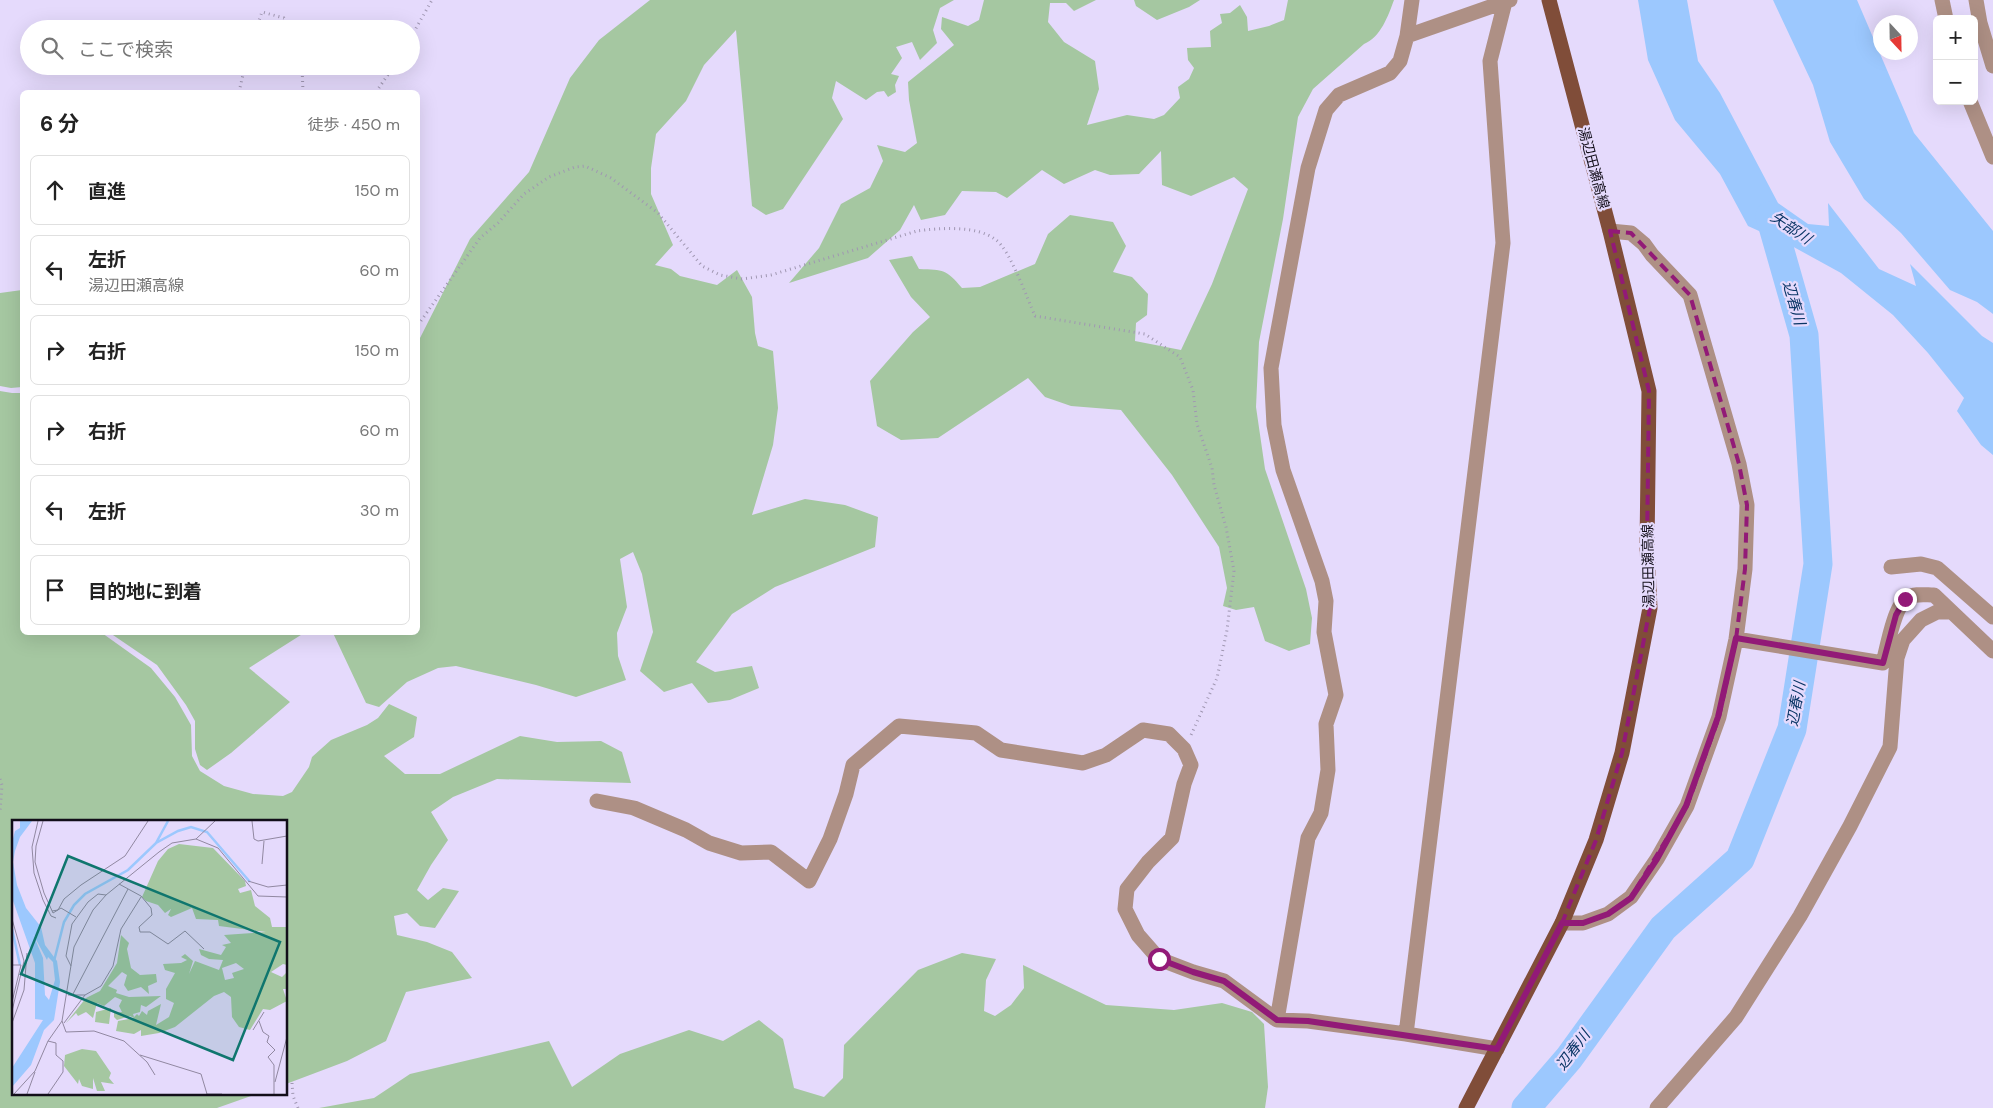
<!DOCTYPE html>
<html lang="ja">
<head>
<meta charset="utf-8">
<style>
  :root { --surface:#fff; --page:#f6f6f6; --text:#222; --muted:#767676; --line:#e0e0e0 }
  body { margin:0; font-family:"DM Sans","Noto Sans JP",sans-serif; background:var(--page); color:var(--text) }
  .controls { position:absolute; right:15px; top:15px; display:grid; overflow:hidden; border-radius:8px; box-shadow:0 5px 20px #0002 }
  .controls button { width:45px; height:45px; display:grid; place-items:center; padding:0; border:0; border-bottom:1px solid var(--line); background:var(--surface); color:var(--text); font:25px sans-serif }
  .compass { position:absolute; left:1873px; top:15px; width:45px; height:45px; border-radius:50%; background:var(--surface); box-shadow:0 5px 20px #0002; rotate:158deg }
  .stop { position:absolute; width:15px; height:15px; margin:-11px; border:4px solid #921a77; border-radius:50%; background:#fff }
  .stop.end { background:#921a77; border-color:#fff; box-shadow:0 1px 5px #0008 }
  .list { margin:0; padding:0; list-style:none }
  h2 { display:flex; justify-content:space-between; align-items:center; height:65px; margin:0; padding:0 20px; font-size:21px }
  h2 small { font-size:16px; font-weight:400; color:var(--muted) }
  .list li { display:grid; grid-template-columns:32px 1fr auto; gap:15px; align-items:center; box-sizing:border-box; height:70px; margin:0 10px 10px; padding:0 10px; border:1px solid var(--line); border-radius:8px }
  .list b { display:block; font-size:19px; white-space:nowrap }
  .list p { margin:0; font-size:16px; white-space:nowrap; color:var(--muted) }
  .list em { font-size:16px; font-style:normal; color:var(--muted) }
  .icon { flex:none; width:28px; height:28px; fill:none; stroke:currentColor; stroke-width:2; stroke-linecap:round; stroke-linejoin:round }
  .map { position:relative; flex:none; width:1993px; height:1108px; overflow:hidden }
  .search { position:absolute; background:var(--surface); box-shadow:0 5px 20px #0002; left:20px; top:20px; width:400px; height:55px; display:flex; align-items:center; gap:12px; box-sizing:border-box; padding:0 18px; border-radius:28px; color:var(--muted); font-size:19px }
  .panel { position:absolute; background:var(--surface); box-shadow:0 5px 20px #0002; left:20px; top:90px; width:400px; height:545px; border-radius:8px }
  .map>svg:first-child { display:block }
  .green { fill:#a5c7a1 }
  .water { fill:#9cc8fe }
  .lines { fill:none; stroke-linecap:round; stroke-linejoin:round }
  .river { stroke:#9cc8fe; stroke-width:29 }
  .path { stroke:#a097b2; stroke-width:3; stroke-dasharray:1 4; stroke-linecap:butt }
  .minor { stroke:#ae9085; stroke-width:15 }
  .major { stroke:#804d39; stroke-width:15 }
  .route { stroke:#921a77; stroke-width:6 }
  .marked { fill:none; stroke:#921a77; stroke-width:4; stroke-dasharray:10 6; stroke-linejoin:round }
  .labels { text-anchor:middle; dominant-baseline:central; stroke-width:4.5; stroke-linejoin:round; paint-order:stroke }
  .street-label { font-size:14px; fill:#120e19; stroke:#e5dafc }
  .water-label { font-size:15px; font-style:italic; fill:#093565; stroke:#e5dafc }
  .inset-river { fill:none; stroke:#9cc8fe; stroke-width:2.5 }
  .inset-road { fill:none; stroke:#9188a1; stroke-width:1 }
  .view { fill:#0f766e; fill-opacity:0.15; stroke:#0f766e; stroke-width:2.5 }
  .inset-edge { fill:none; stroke:#120e19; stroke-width:2.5 }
</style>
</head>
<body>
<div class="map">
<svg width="1993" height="1108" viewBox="0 0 1993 1108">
  <rect width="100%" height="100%" fill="#e5dafc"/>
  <path class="green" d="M 650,0 L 954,0 L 940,8 L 933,30 L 937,43 L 920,60 L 912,42 L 896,47 L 902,58 L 891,74 L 899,76 L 895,85 L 896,92 L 888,97 L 884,91 L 877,92 L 866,100 L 836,81 L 832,98 L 843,119 L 783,209 L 766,215 L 752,206 L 736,30 L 704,65 L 686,101 L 656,134 L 651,168 L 651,194 L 673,245 L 655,265 L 671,269 L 680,276 L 717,285 L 737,270 L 752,297 L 755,333 L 758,346 L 773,351 L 778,408 L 773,445 L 752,515 L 805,499 L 845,505 L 878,517 L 875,547 L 775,587 L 732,614 L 696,662 L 715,672 L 752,666 L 759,688 L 730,700 L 708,703 L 692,683 L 664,692 L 640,671 L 653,632 L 642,574 L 633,552 L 620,559 L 627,607 L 617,633 L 618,656 L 626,680 L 576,697 L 536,685 L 456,666 L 438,668 L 407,682 L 379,707 L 366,703 L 333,633 L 418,632 L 418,342 L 470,239 L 529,172 L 570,78 L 599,40 Z
    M 984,0 L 1096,0 L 1074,11 L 1066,3 L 1050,3 L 1048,22 L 1064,42 L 1095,61 L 1099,89 L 1087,125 L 1127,115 L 1154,119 L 1164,115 L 1180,98 L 1178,87 L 1189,79 L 1194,68 L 1188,60 L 1187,48 L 1211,47 L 1210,31 L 1222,23 L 1220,14 L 1230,13 L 1240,5 L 1247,17 L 1248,31 L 1269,26 L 1284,20 L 1288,0 L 1394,0 C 1388,16 1381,37 1364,44 L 1313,89 L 1298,117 L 1283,219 L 1259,342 L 1256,407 L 1265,469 L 1306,589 L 1312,618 L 1310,644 L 1289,651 L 1265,641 L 1254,607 L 1236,610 L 1223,606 L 1227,588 L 1219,547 L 1172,475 L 1121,410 L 1071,406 L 1045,397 L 1028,378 L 938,438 L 901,440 L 877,426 L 870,381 L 913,332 L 930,317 L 911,297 L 889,260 L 912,256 L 919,269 C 944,270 946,269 962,288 L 980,287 L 1035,264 L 1048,234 L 1070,215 L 1113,222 L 1126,246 L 1113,272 L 1132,277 L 1148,294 L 1147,315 L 1136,323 L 1135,341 L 1181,350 L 1212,284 L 1248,189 L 1234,177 L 1191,196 L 1162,185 L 1161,151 L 1139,174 L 1110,175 L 1095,170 L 1064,184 L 1042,170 L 1007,198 L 996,192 L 962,191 L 945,215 L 921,220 L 914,205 L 900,230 L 868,258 L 789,283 L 819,248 L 841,204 L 870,188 L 883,161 L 877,145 L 905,152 L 917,143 L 909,100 L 908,82 L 954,45 L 941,29 L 942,17 L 968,26 L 979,20 Z
    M 1134,0 L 1200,0 L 1189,7 L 1157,20 L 1136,6 Z
    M 22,290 L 22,387 L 11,388 L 0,386 L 0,293 Z
    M 0,391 L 12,393 L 22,393 L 22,632 L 102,633 L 151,668 L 175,697 L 191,725 L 192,756 L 200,771 L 224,786 L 253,794 L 283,796 L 292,792 L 309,767 L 312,757 L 331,740 L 367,725 L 378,718 L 389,704 L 417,717 L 414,737 L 384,756 L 405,774 L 440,774 L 520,736 L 557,742 L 601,741 L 622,752 L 631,783 L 497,779 L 453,797 L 431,812 L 448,840 L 431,865 L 417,890 L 428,900 L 443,888 L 459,891 L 435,928 L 420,926 L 407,913 L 394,916 L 397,935 L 427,942 L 452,952 L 472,978 L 406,992 L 386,1041 L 347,1061 L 286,1084 L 286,822 L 14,822 L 14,1094 L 257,1094 L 217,1108 L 0,1108 Z
    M 110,633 L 304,633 L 249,668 L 290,702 L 231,753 L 207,770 L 200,765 L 195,749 L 195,721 L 186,705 L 157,665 Z
    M 962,953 L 996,959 L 986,980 L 984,1011 L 995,1016 L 1011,1005 L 1024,988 L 1023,965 L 1106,1005 L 1174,1010 L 1222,1003 L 1252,1012 L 1264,1024 L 1268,1087 L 1265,1108 L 319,1108 L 374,1098 L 410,1074 L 549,1041 L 572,1087 L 620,1054 L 689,1030 L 723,1041 L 759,1020 L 783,1039 L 794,1088 L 824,1097 L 843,1078 L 844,1045 L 918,970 Z"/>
  <path class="water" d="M 1638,0 L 1687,0 L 1698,61 L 1720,93 L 1778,203 L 1808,224 L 1829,226 L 1828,203 L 1879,269 L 1916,286 L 1910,264 L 1982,336 L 1993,343 L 1993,455 L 1981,445 L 1957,411 L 1964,398 L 1928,353 L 1893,315 L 1841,273 L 1790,245 L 1748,226 L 1720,174 L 1675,120 L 1648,60 Z
    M 1773,0 L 1857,0 L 1914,133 L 1993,231 L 1993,314 L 1977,302 L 1950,290 L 1901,233 L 1864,199 L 1830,142 L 1813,85 Z"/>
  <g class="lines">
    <path class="river" d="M 1526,1108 L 1569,1058 L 1663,928 L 1740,859 L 1792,729 L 1818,564 L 1804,335 L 1770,216"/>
    <path class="path" d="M 256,29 L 262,12 L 284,18 L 293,29
      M 411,37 L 432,0
      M 302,66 L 303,92
      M 239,92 L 245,66
      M 376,92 L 394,66
      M 418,325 L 480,238 L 498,223 L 524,194 L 549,177 L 575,167 L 585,166 L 611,178 L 658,213 L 702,266 L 720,275 L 742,279 L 771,275 L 917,231 C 939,228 978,225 996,240 C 1010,250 1027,298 1035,316 L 1145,334 L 1180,357 L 1193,390 L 1197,424 L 1212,468 L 1214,485 L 1226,527 L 1234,571 L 1227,630 L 1217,678 L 1191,735
      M 0,779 L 2,785 L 0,812
      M 292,1083 L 293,1096 L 298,1108"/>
    <path class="minor" d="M 1942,0 L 1946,19
      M 1976,0 L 1980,23 L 1993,66
      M 1407,36 L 1510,0
      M 1970,101 L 1993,157
      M 1891,567 L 1921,564 L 1937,568 L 1993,617
      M 1736,639 L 1883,663 C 1887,648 1894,606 1907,598 C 1915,593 1925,595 1934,595 L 1993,651
      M 597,801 L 634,808 L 686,830 L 709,843 L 741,853 L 771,852 L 809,881 L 830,839 L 846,794 L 853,765 L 899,726 L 976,733 L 1001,750 L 1083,763 L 1106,755 L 1143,730 L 1169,734 L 1184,749 L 1191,765 L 1184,784 L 1172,838 L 1148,862 L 1127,889 L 1125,909 L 1138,935 L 1159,959 L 1193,972 L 1224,981 L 1277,1020 L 1308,1021 L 1406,1034 L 1497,1049
      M 1562,923 L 1583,923 L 1608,914 L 1631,897 L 1657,859 L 1687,806 L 1719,717 L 1736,639 L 1745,569 L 1747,505 L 1739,464 L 1690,295 L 1652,255 L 1644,244 L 1631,233 L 1610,231
      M 1277,1020 L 1308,838 L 1321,813 L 1328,770 L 1326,724 L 1336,695 L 1324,632 L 1326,601 L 1322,581 L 1283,470 L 1274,425 L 1271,368 L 1308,168 L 1326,110 L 1339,95 L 1390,73 L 1400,61 L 1407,36 L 1412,0
      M 1406,1034 L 1503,243 L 1490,61 L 1505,2
      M 1657,1108 L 1736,1017 L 1800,916 L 1850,826 L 1890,747 L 1897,658 L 1903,640 L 1921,620 L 1937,612 L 1951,612"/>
    <path class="major" d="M 1466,1108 L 1562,923 L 1596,840 L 1622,753 L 1650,608 L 1647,547 L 1649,391 L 1610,231 L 1549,0"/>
  </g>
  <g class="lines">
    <path class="route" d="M 1159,959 L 1193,972 L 1224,981 L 1277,1020 L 1308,1021 L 1497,1049 L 1562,923 L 1583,923 L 1608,914 L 1631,898 L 1657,859 L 1686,806 L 1718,717 L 1736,638 L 1883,663 L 1896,615 L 1905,599"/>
  </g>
  <path class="marked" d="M 1610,231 L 1631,233 L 1690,295 L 1739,464 L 1747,505 L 1745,569 L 1736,639 L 1719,717 L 1687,806 L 1631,897 L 1608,914 L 1583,923 L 1562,923 L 1596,840 L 1622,753 L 1650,608 L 1647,547 L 1649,391 Z"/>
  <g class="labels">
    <g class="street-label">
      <text transform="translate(1594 168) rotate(75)">湯辺田瀬高線</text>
      <text transform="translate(1648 566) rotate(-91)">湯辺田瀬高線</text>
    </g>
    <g class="water-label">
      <text transform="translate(1791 228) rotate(34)">矢部川</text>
      <text transform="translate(1794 303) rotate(74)">辺春川</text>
      <text transform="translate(1796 704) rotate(-80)">辺春川</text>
      <text transform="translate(1573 1050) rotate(-53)">辺春川</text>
    </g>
  </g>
  <g transform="translate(12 820)">
    <rect width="275" height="275" fill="#e5dafc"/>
    <path d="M 167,24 L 201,28 L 233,61 L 234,66 L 226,69 L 228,73 L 239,70 L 243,86 L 258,98 L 260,107 L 275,107 L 275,145 L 271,144 L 259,152 L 270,157 L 275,152 L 275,169 L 271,169 L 275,181 L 258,190 L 251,189 L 238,210 L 227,207 L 220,197 L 219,177 L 212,172 L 202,176 L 163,207 L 147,213 L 129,216 L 129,210 L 122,214 L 104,211 L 106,201 L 122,198 L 118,196 L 105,200 L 102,197 L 102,193 L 110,192 L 107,186 L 110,180 L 103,177 L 92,186 L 85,183 L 81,198 L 74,192 L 66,196 L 64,193 L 54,203 L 74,178 L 88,171 L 105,143 L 109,115 L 117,123 L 115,129 L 119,148 L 128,155 L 144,154 L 145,162 L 136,166 L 137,174 L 129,167 L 116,171 L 112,165 L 115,155 L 110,152 L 96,166 L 105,170 L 104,173 L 117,177 L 149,176 L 134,187 L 129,185 L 128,192 L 121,194 L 122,197 L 125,194 L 127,196 L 130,191 L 135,195 L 136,191 L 149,184 L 144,205 L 157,197 L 162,183 L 154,179 L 154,169 L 163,153 L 153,150 L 151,144 L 169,143 L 175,140 L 169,137 L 173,134 L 181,141 L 177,154 L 183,141 L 207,150 L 211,140 L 197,139 L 189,135 L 187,129 L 209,135 L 214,127 L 210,125 L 219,123 L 212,115 L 254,112 L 207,106 L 206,100 L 184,99 L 180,88 L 159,97 L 156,95 L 159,89 L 153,93 L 146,85 L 134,81 L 130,77 L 146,41 L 156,29 ZM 224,143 L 232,149 L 220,153 L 222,158 L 213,160 L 210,148 ZM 99,188 L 97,204 L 83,202 L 84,192 ZM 70,229 L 84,231 L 99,253 L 97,258 L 102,264 L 89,262 L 93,271 L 85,271 L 81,258 L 81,274 L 81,269 L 70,266 L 67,259 L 66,264 L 52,246 L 53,235 Z" fill="#a5c7a1" fill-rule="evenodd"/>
    <path d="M 8,1 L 20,1 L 8,17 L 3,31 L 1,42 L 5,65 L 14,88 L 29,107 L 33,125 L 45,141 L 48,162 L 42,200 L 32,210 L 19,245 L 0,267 L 0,248 L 31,200 L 23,199 L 23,143 L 0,78 L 0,22 L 3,11 L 8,8 ZM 21,114 L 35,140 L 36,137 L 41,142 L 43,160 L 37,180 L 33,175 L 31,138 Z" fill="#9cc8fe" fill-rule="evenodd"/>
    <path class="inset-river" d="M 144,23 L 156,1M 0,109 L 8,145M 42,141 L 52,102 L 62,85 L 73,74 L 116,50 L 144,23 L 166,11 L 179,7 L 195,12 L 238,62"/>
    <path class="inset-road" d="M 26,1 L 20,27 L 22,53 L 31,80 L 39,96 L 44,98M 31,1 L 24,26 L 23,42 L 32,73 L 41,93 L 49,88 L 64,97M 240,1 L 242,19 L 246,21 L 275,16M 184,19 L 206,28 L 246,76 L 275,77M 250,44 L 252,21M 236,61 L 256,67 L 275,65M 107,64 L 129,76 L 139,88 L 140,95 L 127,107 L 128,112 L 138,112 L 156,124 L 173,111 L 192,129M 40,91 L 46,90 L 52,79 L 69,65 L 113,36 L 136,1M 0,99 L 12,141 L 0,191M 0,145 L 9,145 L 0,182M 59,146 L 54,136 L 60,104 L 76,82 L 86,74 L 94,75M 61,174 L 116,69M 56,175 L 73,175 L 89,166 L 101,146 L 109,109 L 129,77M 50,201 L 54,212 L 82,211 L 112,221 L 135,242 L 143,255M 247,201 L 251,212 L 257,216 L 255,222 L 263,230 L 256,237 L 262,245 L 262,274M 0,203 L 12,170 L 15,133M 52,203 L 73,175M 241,210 L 252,192M 128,235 L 189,254 L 195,274M 263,262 L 275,217M 2,274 L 23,251 L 36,221 L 50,201 L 62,127 L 81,90 L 94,75 L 147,32 L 160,23 L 184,19 L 203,1M 15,274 L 23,252M 36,274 L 51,252 L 51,241 L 44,235 L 44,223 L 36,221M 194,274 L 210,274"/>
    <path class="view" d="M 56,36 L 268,122 L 221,240 L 9,154 Z"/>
    <rect width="275" height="275" class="inset-edge"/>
  </g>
</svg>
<div class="controls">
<button>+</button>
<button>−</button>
</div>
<svg class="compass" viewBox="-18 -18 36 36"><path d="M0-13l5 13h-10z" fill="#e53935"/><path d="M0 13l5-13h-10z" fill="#767676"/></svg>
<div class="stop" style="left:1159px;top:959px"></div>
<div class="stop end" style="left:1905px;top:599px"></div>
<div class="search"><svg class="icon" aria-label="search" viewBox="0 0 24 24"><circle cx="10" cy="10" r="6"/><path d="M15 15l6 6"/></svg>ここで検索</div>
<section class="panel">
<h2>6 分<small>徒歩 · 450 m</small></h2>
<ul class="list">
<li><svg class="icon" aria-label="ahead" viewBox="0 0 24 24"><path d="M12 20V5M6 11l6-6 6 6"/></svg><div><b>直進</b></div><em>150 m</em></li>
<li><svg class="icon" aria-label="left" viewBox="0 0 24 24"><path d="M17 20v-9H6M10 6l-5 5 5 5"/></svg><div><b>左折</b><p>湯辺田瀬高線</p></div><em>60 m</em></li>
<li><svg class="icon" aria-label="right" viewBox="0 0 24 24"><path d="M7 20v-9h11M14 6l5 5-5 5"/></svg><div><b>右折</b></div><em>150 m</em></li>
<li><svg class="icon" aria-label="right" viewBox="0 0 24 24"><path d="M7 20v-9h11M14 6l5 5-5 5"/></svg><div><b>右折</b></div><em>60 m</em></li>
<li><svg class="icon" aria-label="left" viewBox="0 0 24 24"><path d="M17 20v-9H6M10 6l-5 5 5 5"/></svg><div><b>左折</b></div><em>30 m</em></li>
<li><svg class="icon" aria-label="arrive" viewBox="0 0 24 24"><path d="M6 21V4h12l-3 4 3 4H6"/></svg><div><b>目的地に到着</b></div></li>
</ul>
</section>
</div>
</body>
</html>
